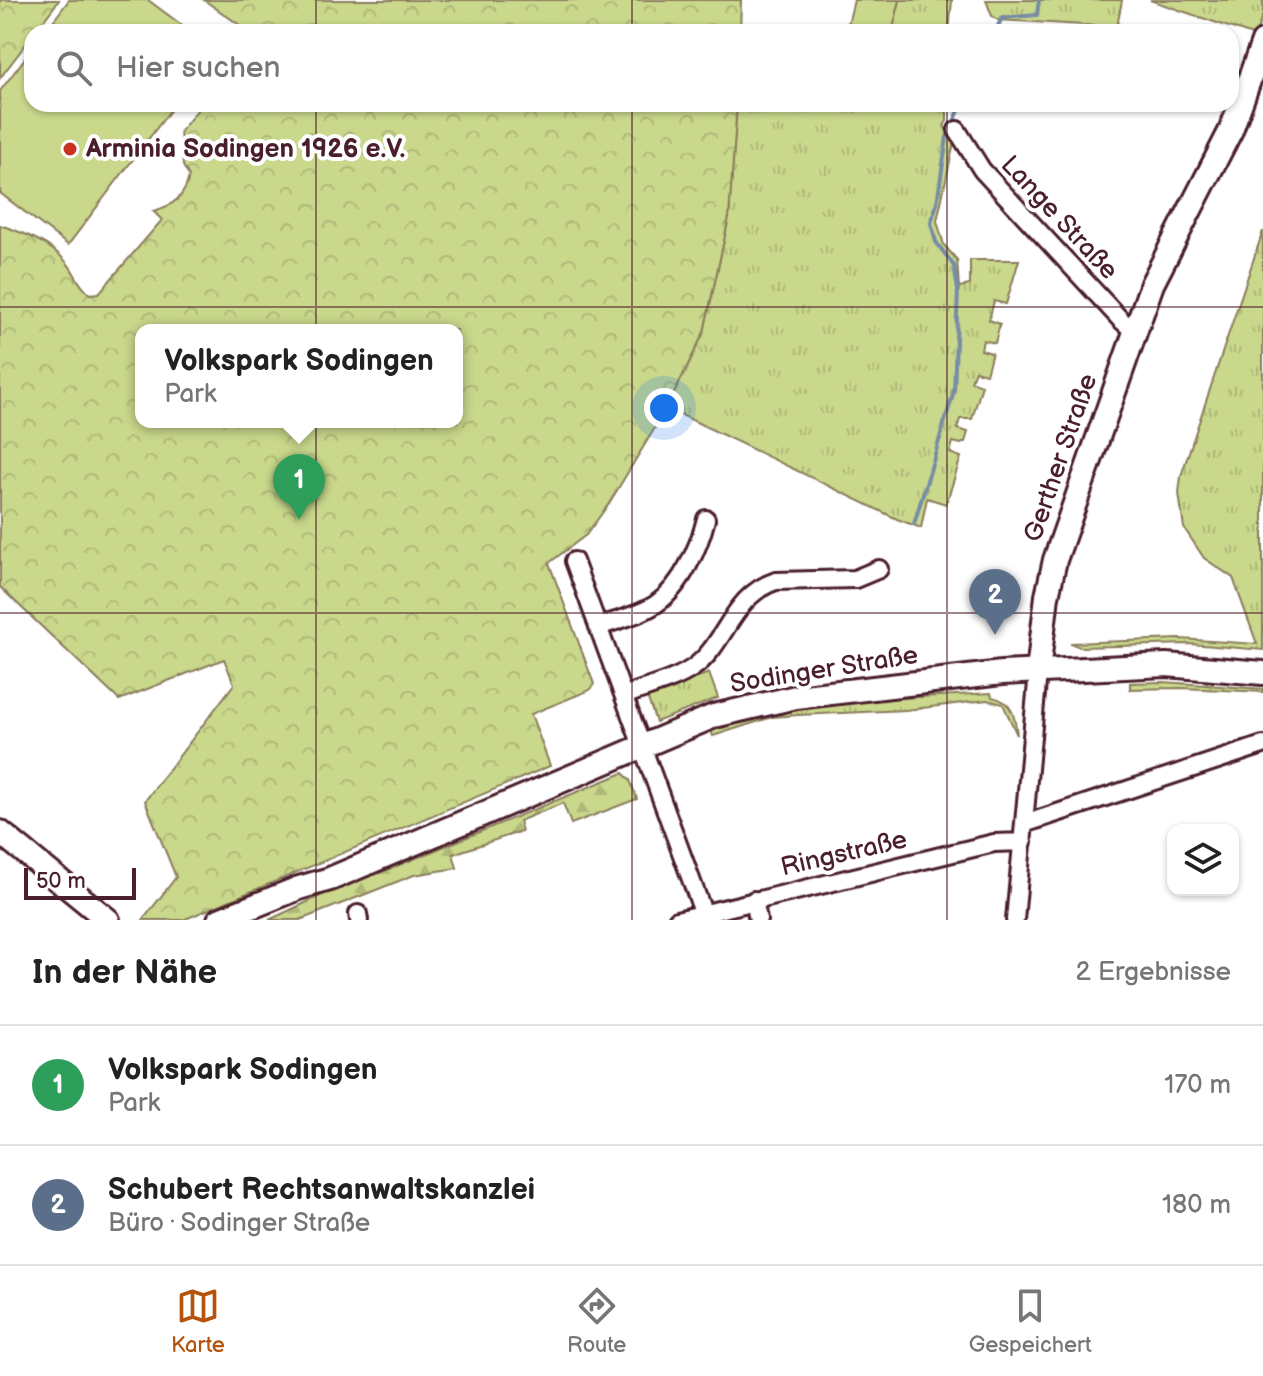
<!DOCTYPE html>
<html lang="de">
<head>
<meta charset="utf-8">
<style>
  :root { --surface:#fff; --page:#f2f2f2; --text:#222; --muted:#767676; --line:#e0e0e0; --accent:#b45309 }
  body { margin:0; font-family:"Balsamiq Sans",sans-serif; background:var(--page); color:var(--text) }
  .controls { position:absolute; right:24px; bottom:24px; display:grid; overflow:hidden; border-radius:16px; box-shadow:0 2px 6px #0004 }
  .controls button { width:72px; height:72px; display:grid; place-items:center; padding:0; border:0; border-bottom:2px solid var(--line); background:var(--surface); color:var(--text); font:40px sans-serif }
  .scale { position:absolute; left:24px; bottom:20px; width:112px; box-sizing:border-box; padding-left:8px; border:4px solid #4a1f2b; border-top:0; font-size:22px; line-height:28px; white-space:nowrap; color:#4a1f2b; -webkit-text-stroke:6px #fff; paint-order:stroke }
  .you { position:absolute; left:664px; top:408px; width:28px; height:28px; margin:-20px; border:6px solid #fff; border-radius:50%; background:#1a73e8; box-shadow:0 0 0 12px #1a73e833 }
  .badge { display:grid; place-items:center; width:52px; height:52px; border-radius:50%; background:var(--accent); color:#fff; font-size:26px; font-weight:700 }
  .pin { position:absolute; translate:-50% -66px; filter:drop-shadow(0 2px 4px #0008) }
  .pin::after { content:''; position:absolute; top:42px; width:28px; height:24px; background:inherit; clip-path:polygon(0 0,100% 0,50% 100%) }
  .popup { position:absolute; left:135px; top:324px; width:328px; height:104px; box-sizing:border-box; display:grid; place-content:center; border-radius:16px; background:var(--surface); filter:drop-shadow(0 2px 6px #0005); font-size:26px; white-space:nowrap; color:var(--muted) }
  .popup b { font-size:30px; color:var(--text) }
  .popup::after { content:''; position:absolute; left:50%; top:100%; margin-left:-16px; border:16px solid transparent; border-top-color:var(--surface) }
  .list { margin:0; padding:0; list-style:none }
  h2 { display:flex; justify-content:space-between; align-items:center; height:104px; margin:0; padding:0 32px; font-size:34px }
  h2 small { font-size:26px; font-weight:400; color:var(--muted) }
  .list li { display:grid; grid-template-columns:52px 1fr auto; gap:24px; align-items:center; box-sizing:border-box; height:120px; padding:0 32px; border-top:2px solid var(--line) }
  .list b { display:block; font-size:30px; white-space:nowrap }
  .list p { margin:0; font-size:26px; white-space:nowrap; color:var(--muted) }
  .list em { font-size:26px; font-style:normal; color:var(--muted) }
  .icon { flex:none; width:44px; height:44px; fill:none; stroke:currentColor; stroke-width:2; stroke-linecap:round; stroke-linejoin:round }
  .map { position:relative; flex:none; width:1263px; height:920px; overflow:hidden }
  .search { position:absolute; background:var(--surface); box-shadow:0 2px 6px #0004; left:24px; right:24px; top:24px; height:88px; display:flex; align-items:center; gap:20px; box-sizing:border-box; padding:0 28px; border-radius:24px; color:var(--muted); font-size:30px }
  .sheet { height:344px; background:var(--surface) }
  nav { display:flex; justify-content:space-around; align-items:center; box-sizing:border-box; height:112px; border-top:2px solid var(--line); background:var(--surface); font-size:22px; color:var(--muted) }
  nav a { display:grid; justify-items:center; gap:4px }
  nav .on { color:var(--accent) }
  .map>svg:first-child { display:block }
  .grass { fill:url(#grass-tufts); stroke:#8a7c5b; stroke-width:2 }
  .forest { fill:url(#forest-firs); stroke:#8a7c5b; stroke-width:2 }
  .park { fill:url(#park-crowns); stroke:#8a7c5b; stroke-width:2; fill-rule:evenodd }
  .pitch { fill:#c9d88b; stroke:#8a7c5b; stroke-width:2 }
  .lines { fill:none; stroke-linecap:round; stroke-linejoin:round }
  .stream { stroke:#778ca5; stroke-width:4 }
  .street-casing { stroke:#4a1f2b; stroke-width:22 }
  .secondary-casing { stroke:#4a1f2b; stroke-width:28 }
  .street { stroke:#fff; stroke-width:16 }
  .secondary { stroke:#fff; stroke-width:22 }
  .grid { fill:none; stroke:#4a1f2b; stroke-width:2; stroke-opacity:0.55 }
  .poi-dot { fill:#c8321e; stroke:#fff; stroke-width:3 }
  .labels { text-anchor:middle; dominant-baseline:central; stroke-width:8; stroke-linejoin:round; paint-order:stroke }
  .poi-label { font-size:26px; font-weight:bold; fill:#4a1f2b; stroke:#fff; text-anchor:start }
  .street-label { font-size:26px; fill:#4a1f2b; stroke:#fff }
</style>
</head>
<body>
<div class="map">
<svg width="1263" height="920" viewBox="0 0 1263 920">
  <defs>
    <pattern id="grass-tufts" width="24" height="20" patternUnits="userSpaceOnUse" patternTransform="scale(2)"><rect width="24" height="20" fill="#c9d88b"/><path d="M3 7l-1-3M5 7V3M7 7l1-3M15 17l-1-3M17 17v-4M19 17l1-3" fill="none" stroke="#aeb978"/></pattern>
    <pattern id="forest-firs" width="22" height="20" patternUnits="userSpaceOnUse" patternTransform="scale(2)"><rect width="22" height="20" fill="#c9d88b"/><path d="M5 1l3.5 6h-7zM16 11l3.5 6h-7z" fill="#aeb978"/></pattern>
    <pattern id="park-crowns" width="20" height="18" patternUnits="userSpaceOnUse" patternTransform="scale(2)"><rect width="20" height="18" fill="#c9d88b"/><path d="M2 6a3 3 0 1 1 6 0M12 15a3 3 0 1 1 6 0" fill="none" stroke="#aeb978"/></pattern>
  </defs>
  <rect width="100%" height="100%" fill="#fff"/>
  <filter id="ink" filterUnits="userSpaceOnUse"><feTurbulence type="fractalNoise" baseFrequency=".0125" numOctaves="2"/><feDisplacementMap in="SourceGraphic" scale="16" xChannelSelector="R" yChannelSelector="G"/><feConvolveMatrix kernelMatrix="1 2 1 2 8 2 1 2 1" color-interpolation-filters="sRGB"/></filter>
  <g filter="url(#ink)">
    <path class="grass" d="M 900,0 L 952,0 L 949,32 L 892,32 Z
      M 986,0 L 1122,0 L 1117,27 L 998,20 L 992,16 Z
      M 1150,0 L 1263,0 L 1263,14 L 1255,36 Z
      M 737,104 L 947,104 L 947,121 L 944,126 L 954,143 L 937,221 L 944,245 L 957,260 L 959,287 L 970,285 L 970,260 L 1019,260 L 1006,304 L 994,301 L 989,320 L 1000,324 L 995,343 L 983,340 L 981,350 L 992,353 L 986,374 L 975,371 L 971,381 L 982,385 L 972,419 L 960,419 L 957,429 L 968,432 L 965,442 L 961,444 L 953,442 L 950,453 L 961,457 L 946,504 L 927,498 L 921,528 L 897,519 L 667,408 L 704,332 L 729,217 Z
      M 1263,231 L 1263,650 L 1190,644 L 1080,647 L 1070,643 L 1180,639 L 1257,644 L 1233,578 L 1204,558 L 1184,528 L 1179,493 L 1181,476 Z
      M 709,673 L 718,698 L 656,722 L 647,696 Z
      M 1163,682 L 1263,689 L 1263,692 L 1181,688 L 1130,689 L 1130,683 Z
      M 991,693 L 992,697 C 1013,701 1015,717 1017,735 L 1003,704 L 987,700 L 906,710 L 798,715 L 772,717 L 713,736 L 711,731 L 781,709 L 831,702 Z"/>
    <path class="forest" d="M 623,773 L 630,780 L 637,799 L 571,824 L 563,803 L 519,821 L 522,831 L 453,854 L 457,868 L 414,875 L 300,920 L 269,920 L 369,873 L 375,875 Z"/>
    <path class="park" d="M 0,0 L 59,0 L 35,32 L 32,32 L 32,36 L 0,78 Z
      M 204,0 L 741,0 L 740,32 L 240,32 L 241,26 Z
      M 202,104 L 737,104 L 729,217 L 704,332 L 667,408 L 608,505 L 586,535 L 549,563 L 594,684 L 590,690 L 531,714 L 550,766 L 183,920 L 143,920 L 176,877 L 145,801 L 234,684 L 224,659 L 119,700 L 0,587 L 0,225 C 24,233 51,243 67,263 C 76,273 78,286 90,294 L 99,293 L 162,220 L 153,211 C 173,206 185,197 189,176 L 183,166 L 180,132 ZM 141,330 L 457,330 L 457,422 L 141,422 Z"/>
    <path class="pitch" d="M 69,0 L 148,0 L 191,32 L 45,32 Z
      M 854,0 L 900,0 L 892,32 L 846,32 Z
      M 32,49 L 32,104 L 175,104 L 68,245 L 0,193 L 0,91 Z"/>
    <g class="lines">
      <path class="stream" d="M 995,32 L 1002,18 L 1037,15 L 1039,0
        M 914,524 L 954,391 L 958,290 L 954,266 L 936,242 L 931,223 L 937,203 L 947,137 L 962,104"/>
      <defs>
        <path id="street" d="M 957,130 L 982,170 L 1121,320 L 1135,332
          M 574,561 L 703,912
          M 598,627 C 617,620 640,615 656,604 C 682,586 699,547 706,519
          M 624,696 C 646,687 675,681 694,667 C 726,644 732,595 776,581 L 855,579 L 879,569
          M 1024,824 L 1263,745
          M 754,900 L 758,920
          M 358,914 L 359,920
          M 677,920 L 994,843 L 1023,842
          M 1015,920 L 1038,672"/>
        <path id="secondary" d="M 1038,672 L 1047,596 L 1055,560 L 1152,284 L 1231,130 L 1263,42
          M 0,832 L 108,920
          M 219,920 L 299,888 L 330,879 L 714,716 L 796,697 L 1002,673 L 1166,665 L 1263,673"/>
      </defs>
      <use href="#street" class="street-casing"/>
      <use href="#secondary" class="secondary-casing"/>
      <use href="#street" class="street"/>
      <use href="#secondary" class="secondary"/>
    </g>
  </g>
  <path class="grid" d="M 316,0 L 316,32M 632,0 L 632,32M 947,0 L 947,32M 316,104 L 316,920M 632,104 L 632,920M 947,104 L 947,920M 0,307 L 1263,307M 0,613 L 1263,613"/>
  <circle class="poi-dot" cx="70" cy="149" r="8"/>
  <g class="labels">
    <g class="poi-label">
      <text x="86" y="149">Arminia Sodingen 1926 e.V.</text>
    </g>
    <g class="street-label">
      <text transform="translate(1059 218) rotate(47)">Lange Straße</text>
      <text transform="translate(1061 458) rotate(-71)">Gerther Straße</text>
      <text transform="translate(824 670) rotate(-9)">Sodinger Straße</text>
      <text transform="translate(844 854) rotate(-13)">Ringstraße</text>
    </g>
  </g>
</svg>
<div class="controls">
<button><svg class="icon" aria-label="layers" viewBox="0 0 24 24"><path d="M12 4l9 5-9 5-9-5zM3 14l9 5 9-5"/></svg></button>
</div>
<div class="scale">50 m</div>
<div class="you"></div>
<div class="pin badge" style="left:299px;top:520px;background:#2e9e5b">1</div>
<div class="popup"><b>Volkspark Sodingen</b>Park</div>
<div class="pin badge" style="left:995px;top:635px;background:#5c6f8a">2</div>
<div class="search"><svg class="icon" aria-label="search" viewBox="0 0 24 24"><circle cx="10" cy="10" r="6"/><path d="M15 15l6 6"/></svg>Hier suchen</div>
</div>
<section class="sheet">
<h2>In der Nähe<small>2 Ergebnisse</small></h2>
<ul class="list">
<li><span class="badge" style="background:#2e9e5b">1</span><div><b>Volkspark Sodingen</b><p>Park</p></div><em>170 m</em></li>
<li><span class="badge" style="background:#5c6f8a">2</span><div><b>Schubert Rechtsanwaltskanzlei</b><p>Büro · Sodinger Straße</p></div><em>180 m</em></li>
</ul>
</section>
<nav>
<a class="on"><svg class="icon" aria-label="map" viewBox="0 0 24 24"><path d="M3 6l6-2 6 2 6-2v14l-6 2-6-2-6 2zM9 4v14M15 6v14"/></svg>Karte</a>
<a><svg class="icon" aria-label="directions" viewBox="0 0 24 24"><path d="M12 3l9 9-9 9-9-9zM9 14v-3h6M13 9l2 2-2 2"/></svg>Route</a>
<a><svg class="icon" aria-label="saved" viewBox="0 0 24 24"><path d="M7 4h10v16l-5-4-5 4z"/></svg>Gespeichert</a>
</nav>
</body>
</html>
